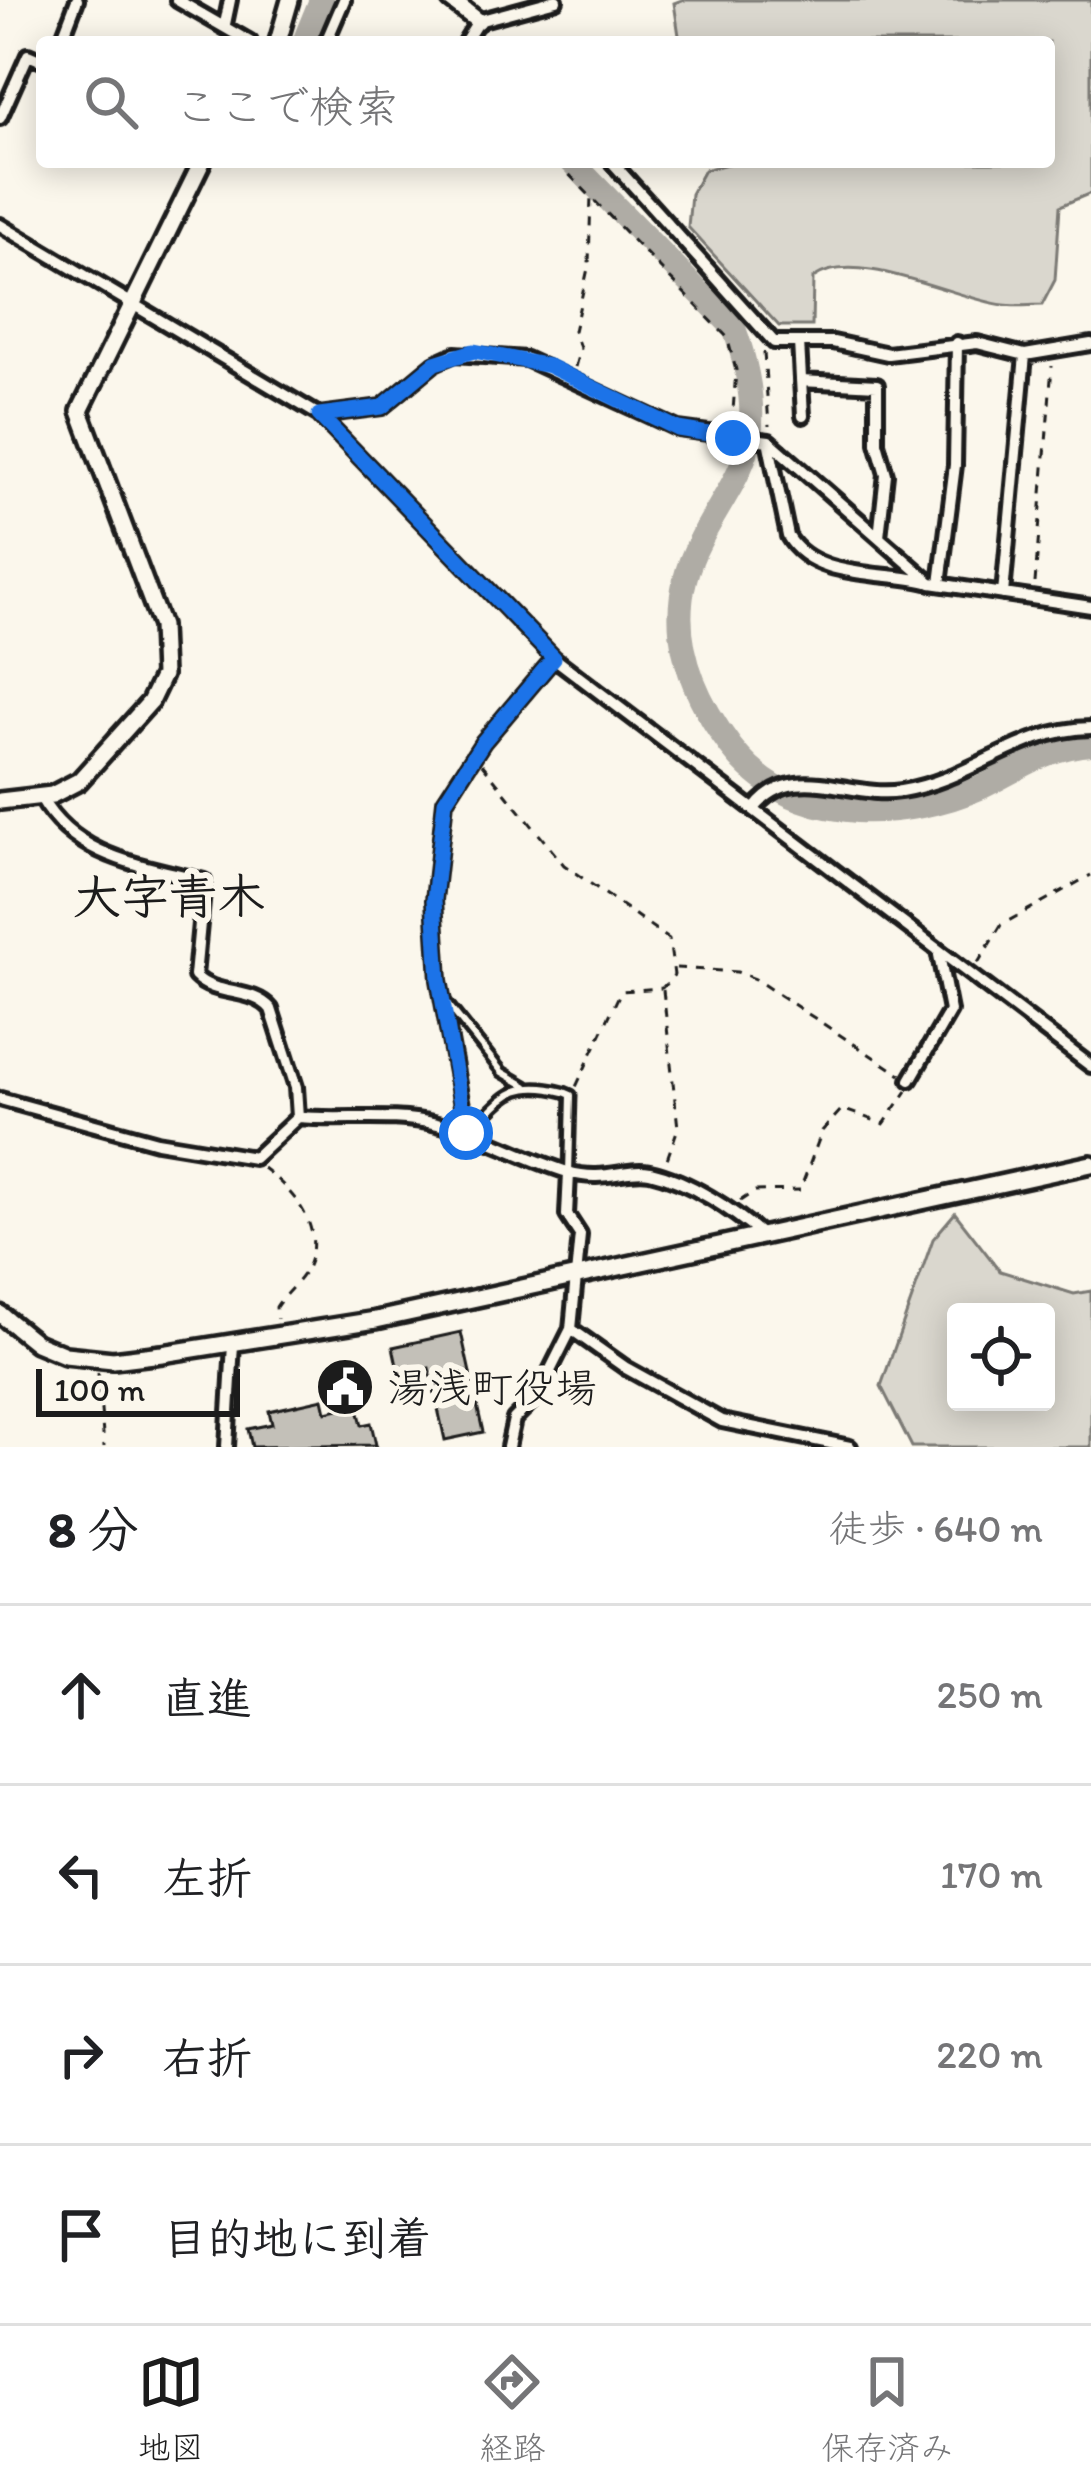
<!DOCTYPE html>
<html lang="ja">
<head>
<meta charset="utf-8">
<style>
  :root { --surface:#fff; --page:#f2f2f2; --text:#202124; --muted:#757577; --line:#e0e0e0; --accent:#1c1c1c }
  body { margin:0; font-family:Itim,"Klee One",sans-serif; background:var(--page); color:var(--text) }
  .controls { position:absolute; right:36px; bottom:36px; display:grid; overflow:hidden; border-radius:12px; box-shadow:0 6px 30px #0003 }
  .controls button { width:108px; height:108px; display:grid; place-items:center; padding:0; border:0; border-bottom:3px solid var(--line); background:var(--surface); color:var(--text); font:60px sans-serif }
  .scale { position:absolute; left:36px; bottom:30px; width:204px; box-sizing:border-box; padding-left:12px; border:6px solid #1c1c1c; border-top:0; font-size:33px; line-height:42px; white-space:nowrap; color:#1c1c1c; -webkit-text-stroke:9px #fbf7ec; paint-order:stroke }
  .stop { position:absolute; width:36px; height:36px; margin:-27px; border:9px solid #1a73e8; border-radius:50%; background:#fff }
  .stop.end { background:#1a73e8; border-color:#fff; box-shadow:0 3px 12px #0008 }
  .list { margin:0; padding:0; list-style:none }
  h2 { display:flex; justify-content:space-between; align-items:center; height:156px; margin:0; padding:0 48px; font-size:51px }
  h2 small { font-size:39px; font-weight:400; color:var(--muted) }
  .list li { display:grid; grid-template-columns:78px 1fr auto; gap:36px; align-items:center; box-sizing:border-box; height:180px; padding:0 48px; border-top:3px solid var(--line) }
  .list b { display:block; font-size:45px; white-space:nowrap }
  .list em { font-size:39px; font-style:normal; color:var(--muted) }
  .icon { flex:none; width:66px; height:66px; fill:none; stroke:currentColor; stroke-width:2; stroke-linecap:round; stroke-linejoin:round }
  .map { position:relative; flex:none; width:1091px; height:1447px; overflow:hidden }
  .search { position:absolute; background:var(--surface); box-shadow:0 6px 30px #0003; left:36px; right:36px; top:36px; height:132px; display:flex; align-items:center; gap:30px; box-sizing:border-box; padding:0 42px; border-radius:12px; color:var(--muted); font-size:45px }
  .sheet { height:876px; background:var(--surface) }
  nav { display:flex; justify-content:space-around; align-items:center; box-sizing:border-box; height:168px; border-top:3px solid var(--line); background:var(--surface); font-size:33px; color:var(--muted) }
  nav a { display:grid; justify-items:center; gap:6px }
  nav .on { color:var(--accent) }
  .map>svg:first-child { display:block }
  .green { fill:#dad7ce; stroke:#7b7a75; stroke-width:3; fill-rule:evenodd }
  .lines { fill:none; stroke-linecap:round; stroke-linejoin:round }
  .river { stroke:#afaca5; stroke-width:24 }
  .building { fill:#c3c0b8; stroke:#1c1c1c; stroke-width:3 }
  .lane-casing { stroke:#1c1c1c; stroke-width:15 }
  .street-casing { stroke:#1c1c1c; stroke-width:20 }
  .secondary-casing { stroke:#1c1c1c; stroke-width:24 }
  .path { stroke:#1c1c1c; stroke-width:3; stroke-dasharray:9 9; stroke-linecap:butt }
  .lane { stroke:#fbf7ec; stroke-width:6 }
  .street { stroke:#fbf7ec; stroke-width:10 }
  .secondary { stroke:#fbf7ec; stroke-width:15 }
  .route { stroke:#1a73e8; stroke-width:15 }
  .labels { text-anchor:middle; dominant-baseline:central; stroke-width:12; stroke-linejoin:round; paint-order:stroke }
  .poi-label { font-size:42px; fill:#1c1c1c; stroke:#fbf7ec; text-anchor:start }
  .quarter-label { font-size:48px; font-weight:bold; fill:#1c1c1c; stroke:#fbf7ec }
</style>
</head>
<body>
<div class="map">
<svg width="1091" height="1447" viewBox="0 0 1091 1447">
  <rect width="100%" height="100%" fill="#fbf7ec"/>
  <filter id="ink" filterUnits="userSpaceOnUse"><feTurbulence type="fractalNoise" baseFrequency=".00833" numOctaves="2"/><feDisplacementMap in="SourceGraphic" scale="24" xChannelSelector="R" yChannelSelector="G"/><feConvolveMatrix kernelMatrix="1 2 1 2 8 2 1 2 1" color-interpolation-filters="sRGB"/></filter>
  <g filter="url(#ink)">
    <path class="green" d="M 682,0 L 1091,0 L 1091,193 L 1060,206 L 1055,280 L 1042,305 C 1030,305 1016,307 1004,305 C 955,299 856,247 813,278 L 812,326 L 779,326 L 688,227 L 691,194 L 704,170 L 735,162 L 1049,162 L 1049,42 L 680,42 L 674,3 Z
      M 955,1213 L 1000,1271 L 1074,1294 L 1091,1291 L 1091,1447 L 912,1447 L 881,1386 L 933,1239 ZM 956,1312 L 1046,1312 L 1046,1402 L 956,1402 Z"/>
    <g class="lines">
      <path class="river" d="M 304,42 L 321,0
        M 572,162 L 734,328 C 747,365 758,414 746,453 C 736,484 713,514 699,543 C 661,616 686,687 731,747 C 762,788 805,808 857,811 C 898,813 944,804 982,787 C 1020,769 1047,747 1091,744"/>
    </g>
    <path class="building" d="M 461,1332 L 483,1432 L 445,1440 L 429,1368 L 399,1375 L 393,1347 Z
      M 323,1399 L 326,1412 L 357,1405 L 362,1425 L 371,1423 L 376,1445 L 252,1447 L 248,1429 L 272,1424 L 269,1411 Z"/>
    <g class="lines">
      <defs>
        <path id="lane" d="M 446,1002 L 502,1072 L 526,1086
          M 467,1133 C 503,1102 509,1077 564,1092 L 571,1095 L 569,1173"/>
        <path id="street" d="M 177,0 L 250,42
          M 225,24 L 230,0
          M 61,42 L 77,0
          M 326,42 L 344,0
          M 465,42 L 478,21 L 556,0
          M 0,118 L 28,55 L 42,61
          M 612,162 L 774,342 L 833,342 L 888,354 L 977,343 L 1025,355 L 1091,344
          M 0,225 L 319,415 L 554,658 L 1091,1066
          M 799,342 L 803,416
          M 801,381 L 877,385 L 877,443 L 886,474 L 879,537
          M 319,415 L 382,407 L 435,363 L 455,354 L 526,359 L 678,429 L 769,441 L 931,583 L 1091,607
          M 769,445 L 788,536 C 813,580 884,571 927,582
          M 940,584 L 955,465 L 957,343
          M 1003,594 L 1025,355
          M 41,798 C 75,858 142,865 204,881 L 195,976 C 215,997 253,987 271,1009 L 296,1087 L 298,1117
          M 754,809 C 793,758 850,800 901,791 C 971,780 1020,729 1091,728
          M 910,1080 L 950,1011 L 939,955
          M 0,1099 L 157,1142 L 254,1158 L 298,1117 C 345,1121 391,1113 437,1124 C 482,1134 524,1159 568,1172 C 604,1183 627,1167 650,1172 C 690,1181 733,1210 763,1236
          M 467,1133 L 439,980 L 434,900 L 445,801 L 483,742 L 554,658
          M 571,1329 L 626,1368 L 722,1421 L 850,1447
          M 227,1447 L 233,1344
          M 508,1447 L 514,1419 L 538,1395 L 571,1329 L 580,1235 L 567,1215 L 569,1173"/>
        <path id="secondary" d="M 451,0 L 478,21
          M 278,42 L 290,0
          M 0,801 L 52,795 L 79,781 L 150,702 L 163,675 L 161,626 L 80,411 L 202,162
          M 0,1314 L 36,1343 L 65,1355 L 113,1360 L 162,1354 L 376,1320 L 1091,1164"/>
      </defs>
      <use href="#lane" class="lane-casing"/>
      <use href="#street" class="street-casing"/>
      <use href="#secondary" class="secondary-casing"/>
      <path class="path" d="M 557,162 L 727,337 L 736,370 L 732,425
        M 764,352 L 769,426
        M 575,367 L 580,348 L 574,331 L 589,264 L 591,195
        M 1035,583 L 1052,366
        M 482,764 L 564,865 L 669,939 L 674,975 L 662,988 L 621,991 L 575,1089
        M 978,963 L 1001,925 L 1091,875
        M 676,968 L 737,972 L 755,979 L 901,1075
        M 663,990 L 678,1128 L 666,1162
        M 263,1168 C 294,1191 326,1229 307,1268 C 299,1283 285,1293 276,1307 L 277,1319
        M 740,1201 L 755,1191 L 800,1190 L 822,1131 L 842,1109 L 884,1124 L 907,1091
        M 98,1373 L 104,1447"/>
      <use href="#lane" class="lane"/>
      <use href="#street" class="street"/>
      <use href="#secondary" class="secondary"/>
    </g>
  </g>
  <g class="lines" filter="url(#ink)">
    <path class="route" d="M 466,1133 L 439,980 L 434,900 L 445,801 L 483,742 L 554,658 L 319,415 L 382,407 L 435,363 L 474,351 L 549,366 L 678,429 L 733,438"/>
  </g>
  <defs>
    <symbol id="civic-disc" viewBox="-11 -11 22 22"><circle r="9.5" fill="#1c1c1c" stroke="#fbf7ec"/><path d="M-.6-6.5H3V-4.5H.6V-3L4-1V1h2V6H-6V1h2V-1L-.6-3ZM-1.2 2.5V6h2.4V2.5Z" fill="#fff"/></symbol>
  </defs>
  <g fill-rule="evenodd">
    <use href="#civic-disc" x="312" y="1354" width="66" height="66"/>
  </g>
  <g class="labels">
    <g class="poi-label">
      <text x="387" y="1387">湯浅町役場</text>
    </g>
    <g class="quarter-label">
      <text x="169" y="896">大字青木</text>
    </g>
  </g>
</svg>
<div class="controls">
<button><svg class="icon" aria-label="locate" viewBox="0 0 24 24"><circle cx="12" cy="12" r="6"/><path d="M12 2v4M12 18v4M2 12h4M18 12h4"/></svg></button>
</div>
<div class="scale">100 m</div>
<div class="stop" style="left:466px;top:1133px"></div>
<div class="stop end" style="left:733px;top:438px"></div>
<div class="search"><svg class="icon" aria-label="search" viewBox="0 0 24 24"><circle cx="10" cy="10" r="6"/><path d="M15 15l6 6"/></svg>ここで検索</div>
</div>
<section class="sheet">
<h2>8 分<small>徒歩 · 640 m</small></h2>
<ul class="list">
<li><svg class="icon" aria-label="ahead" viewBox="0 0 24 24"><path d="M12 20V5M6 11l6-6 6 6"/></svg><div><b>直進</b></div><em>250 m</em></li>
<li><svg class="icon" aria-label="left" viewBox="0 0 24 24"><path d="M17 20v-9H6M10 6l-5 5 5 5"/></svg><div><b>左折</b></div><em>170 m</em></li>
<li><svg class="icon" aria-label="right" viewBox="0 0 24 24"><path d="M7 20v-9h11M14 6l5 5-5 5"/></svg><div><b>右折</b></div><em>220 m</em></li>
<li><svg class="icon" aria-label="arrive" viewBox="0 0 24 24"><path d="M6 21V4h12l-3 4 3 4H6"/></svg><div><b>目的地に到着</b></div></li>
</ul>
</section>
<nav>
<a class="on"><svg class="icon" aria-label="map" viewBox="0 0 24 24"><path d="M3 6l6-2 6 2 6-2v14l-6 2-6-2-6 2zM9 4v14M15 6v14"/></svg>地図</a>
<a><svg class="icon" aria-label="directions" viewBox="0 0 24 24"><path d="M12 3l9 9-9 9-9-9zM9 14v-3h6M13 9l2 2-2 2"/></svg>経路</a>
<a><svg class="icon" aria-label="saved" viewBox="0 0 24 24"><path d="M7 4h10v16l-5-4-5 4z"/></svg>保存済み</a>
</nav>
</body>
</html>
